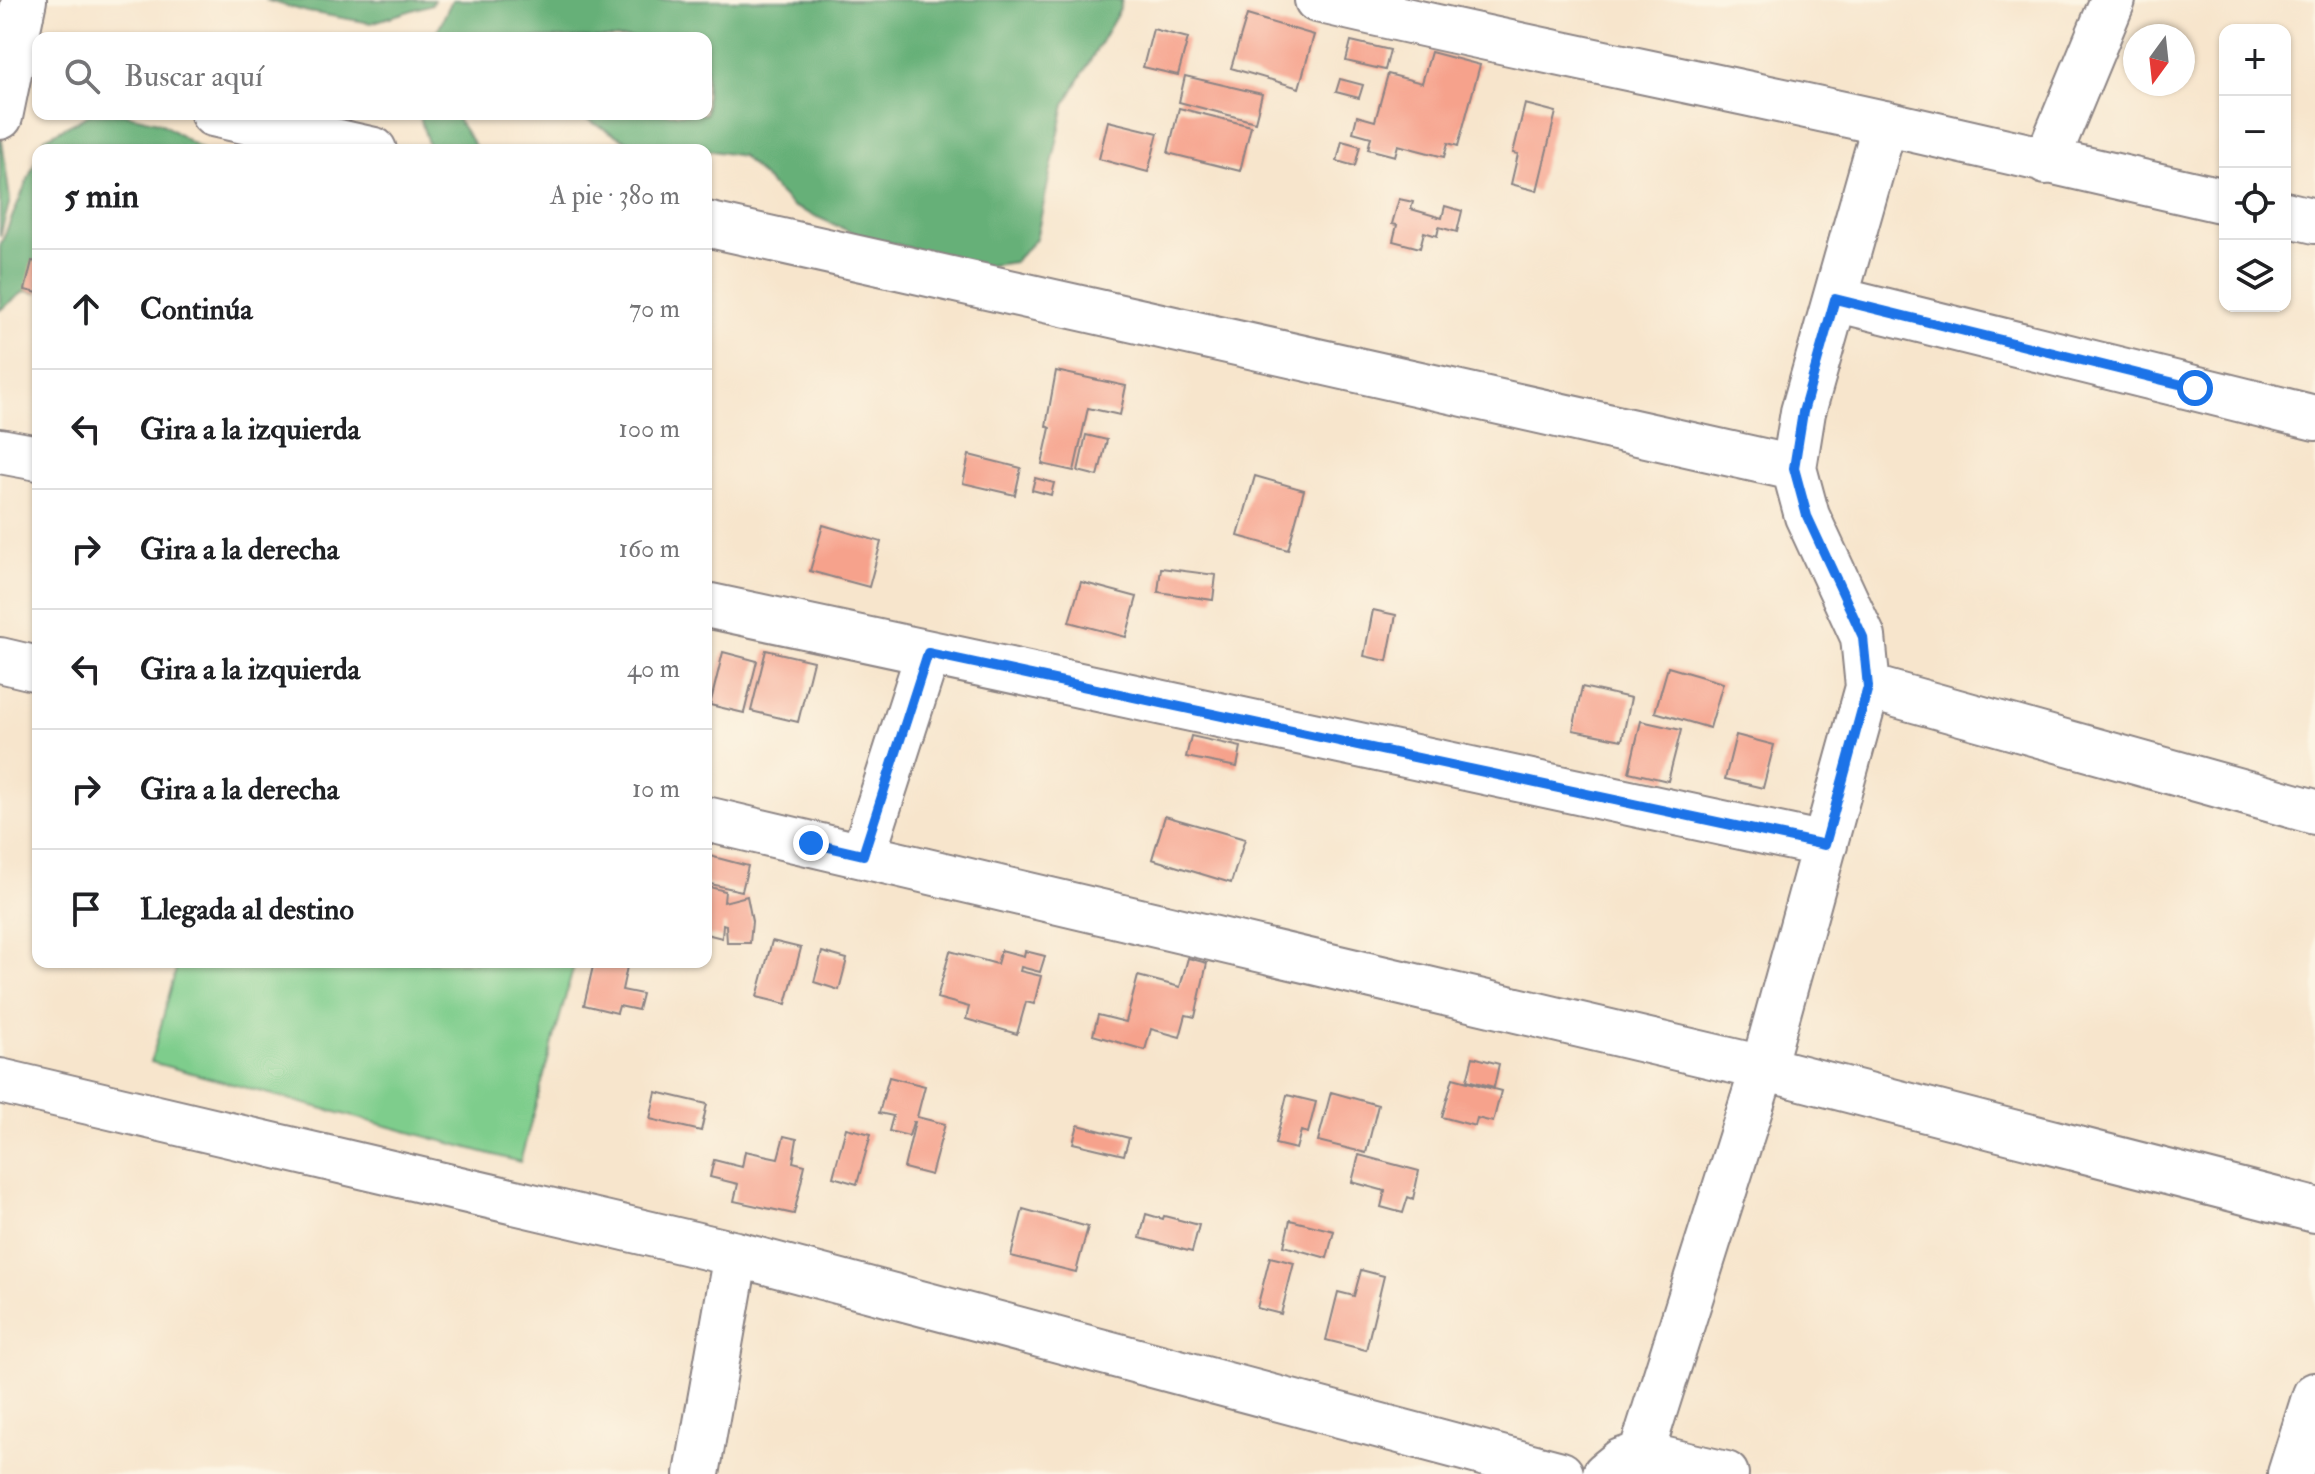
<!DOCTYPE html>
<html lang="es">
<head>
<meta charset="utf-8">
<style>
  :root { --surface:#fff; --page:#f2f2f2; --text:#202124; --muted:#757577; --line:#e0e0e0 }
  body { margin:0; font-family:"IM FELL Double Pica",serif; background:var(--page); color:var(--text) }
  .controls { position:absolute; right:24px; top:24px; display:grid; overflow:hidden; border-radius:16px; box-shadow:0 2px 6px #0004 }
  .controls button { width:72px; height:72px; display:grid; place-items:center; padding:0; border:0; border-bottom:2px solid var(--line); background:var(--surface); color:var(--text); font:40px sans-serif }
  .compass { position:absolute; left:2123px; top:24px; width:72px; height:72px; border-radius:50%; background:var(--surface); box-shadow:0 2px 6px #0004; rotate:195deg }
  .stop { position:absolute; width:24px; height:24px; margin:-18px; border:6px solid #1a73e8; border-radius:50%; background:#fff }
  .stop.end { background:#1a73e8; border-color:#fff; box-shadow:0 2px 8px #0008 }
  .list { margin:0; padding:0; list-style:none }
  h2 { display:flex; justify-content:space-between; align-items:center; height:104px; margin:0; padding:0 32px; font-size:34px }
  h2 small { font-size:26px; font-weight:400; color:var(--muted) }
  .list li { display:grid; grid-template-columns:52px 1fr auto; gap:24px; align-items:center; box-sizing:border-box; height:120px; padding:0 32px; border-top:2px solid var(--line) }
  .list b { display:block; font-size:30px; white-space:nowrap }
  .list em { font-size:26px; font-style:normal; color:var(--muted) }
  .icon { flex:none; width:44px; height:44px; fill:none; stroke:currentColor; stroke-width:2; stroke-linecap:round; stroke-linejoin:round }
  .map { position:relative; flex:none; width:2315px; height:1474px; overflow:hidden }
  .search { position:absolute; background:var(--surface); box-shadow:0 2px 6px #0004; left:32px; top:32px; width:680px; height:88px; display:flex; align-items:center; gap:20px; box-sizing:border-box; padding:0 28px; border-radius:16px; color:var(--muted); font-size:30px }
  .panel { position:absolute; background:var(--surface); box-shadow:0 2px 6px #0004; left:32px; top:144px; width:680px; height:824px; border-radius:16px }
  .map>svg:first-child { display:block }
  .green { fill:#7ecd8c; stroke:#507864; stroke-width:2 }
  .forest { fill:#66b078; stroke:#44695a; stroke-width:2 }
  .building { fill:#f6a28c }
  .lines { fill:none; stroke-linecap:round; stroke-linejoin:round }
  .minor-casing { stroke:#8c8484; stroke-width:48 }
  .minor { stroke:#fff; stroke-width:44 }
  .route { stroke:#1a73e8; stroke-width:10 }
</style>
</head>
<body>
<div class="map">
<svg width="2315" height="1474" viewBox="0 0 2315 1474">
  <rect width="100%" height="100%" fill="#fcf5e5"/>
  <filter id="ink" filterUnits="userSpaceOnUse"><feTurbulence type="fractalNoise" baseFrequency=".0125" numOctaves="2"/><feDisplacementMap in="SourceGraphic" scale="16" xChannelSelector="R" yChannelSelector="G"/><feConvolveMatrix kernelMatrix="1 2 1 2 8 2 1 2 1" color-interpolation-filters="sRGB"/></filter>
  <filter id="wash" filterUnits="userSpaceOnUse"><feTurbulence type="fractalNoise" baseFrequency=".006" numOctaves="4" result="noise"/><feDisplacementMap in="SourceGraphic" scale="32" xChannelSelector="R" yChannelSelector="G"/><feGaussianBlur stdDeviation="1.8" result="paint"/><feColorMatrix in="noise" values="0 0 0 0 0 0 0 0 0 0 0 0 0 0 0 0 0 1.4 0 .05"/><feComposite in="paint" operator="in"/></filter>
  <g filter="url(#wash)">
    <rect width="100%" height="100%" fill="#f7e5cc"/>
    <path class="green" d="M 178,962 L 575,962 L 520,1162 L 151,1062 Z"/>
    <path class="forest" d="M 265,0 L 434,0 L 432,4 L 371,23 L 308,12 Z
      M 452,0 L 1122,0 L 1119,11 L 1065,104 L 1036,239 L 1014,262 L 981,267 L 851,232 L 792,206 L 742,156 L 706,150 L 643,150 L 577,114 L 706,114 L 706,38 L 434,38 Z
      M 91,114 L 124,114 L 159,122 L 203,150 L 40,150 L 45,138 Z
      M 419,114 L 466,114 L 457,119 L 478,150 L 430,150 Z
      M 0,125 L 10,200 L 0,237 Z
      M 38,155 L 38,293 L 25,291 L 0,310 L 0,246 Z"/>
    <g id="blocks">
      <path class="building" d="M 1247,15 L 1314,35 L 1299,88 L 1231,68 Z
        M 1153,29 L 1188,38 L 1178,75 L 1143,67 Z
        M 1351,41 L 1390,50 L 1385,70 L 1346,61 Z
        M 1431,52 L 1480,65 L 1458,146 L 1448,143 L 1444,157 L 1398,145 L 1395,156 L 1368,149 L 1371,137 L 1353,132 L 1357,116 L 1375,121 L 1388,74 L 1422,83 Z
        M 1185,76 L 1262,94 L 1255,122 L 1179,102 Z
        M 1340,79 L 1363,85 L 1359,98 L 1336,92 Z
        M 1525,104 L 1556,112 L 1537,191 L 1511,184 L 1518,154 L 1513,153 Z
        M 1179,108 L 1251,126 L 1240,171 L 1168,153 Z
        M 1108,121 L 1158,133 L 1148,172 L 1099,159 Z
        M 1342,141 L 1360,146 L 1355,166 L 1337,161 Z
        M 1399,199 L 1413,202 L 1411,209 L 1442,218 L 1445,206 L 1462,211 L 1457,232 L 1439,227 L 1437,236 L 1424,232 L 1420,248 L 1393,241 L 1397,225 L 1392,224 Z
        M 32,261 L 38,262 L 38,293 L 25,290 Z
        M 1056,371 L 1126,386 L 1120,415 L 1088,408 L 1074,471 L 1042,464 L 1050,428 L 1046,426 Z
        M 1086,435 L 1107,440 L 1098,476 L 1078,471 Z
        M 969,455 L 1021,468 L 1015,495 L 963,483 Z
        M 1255,476 L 1304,490 L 1288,550 L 1238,536 Z
        M 1035,478 L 1054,483 L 1051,495 L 1032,490 Z
        M 823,525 L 881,542 L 869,587 L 810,571 Z
        M 1161,568 L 1216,575 L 1213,600 L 1158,592 Z
        M 1081,582 L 1137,597 L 1126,637 L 1069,622 Z
        M 1373,610 L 1396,615 L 1387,661 L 1364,656 Z
        M 766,650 L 813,661 L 798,722 L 751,711 Z
        M 723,652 L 757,661 L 744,713 L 710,705 Z
        M 1668,667 L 1723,683 L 1710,728 L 1655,712 Z
        M 1582,687 L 1631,698 L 1622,740 L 1573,730 Z
        M 1641,721 L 1681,730 L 1668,781 L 1629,772 Z
        M 1736,735 L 1774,745 L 1763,788 L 1725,779 Z
        M 1191,736 L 1241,747 L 1237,767 L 1186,757 Z
        M 1165,816 L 1245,839 L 1231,883 L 1152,859 Z
        M 706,855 L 748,866 L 742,891 L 706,883 Z
        M 706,886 L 725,891 L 724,902 L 747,896 L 752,921 L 750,943 L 727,943 L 726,925 L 723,924 L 722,938 L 706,934 Z
        M 772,941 L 801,948 L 786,1004 L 757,997 Z
        M 1001,950 L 1024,956 L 1025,951 L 1045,956 L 1040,972 L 1021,967 L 1020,971 L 1041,976 L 1034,1004 L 1026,1002 L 1017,1034 L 966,1019 L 969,1007 L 937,998 L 950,951 L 997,964 Z
        M 822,952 L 847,959 L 839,990 L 814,982 Z
        M 1188,958 L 1207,963 L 1195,1017 L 1186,1015 L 1180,1037 L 1151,1029 L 1145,1050 L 1093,1035 L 1098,1015 L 1126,1022 L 1138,976 L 1180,987 Z
        M 594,962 L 628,962 L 622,990 L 642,994 L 638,1010 L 619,1006 L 617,1013 L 584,1005 Z
        M 1473,1057 L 1499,1064 L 1494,1087 L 1467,1080 Z
        M 889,1077 L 925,1086 L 917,1117 L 945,1124 L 931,1175 L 904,1168 L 915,1122 L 913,1122 L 909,1136 L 889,1131 L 893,1116 L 879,1113 Z
        M 1453,1078 L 1501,1091 L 1493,1122 L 1477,1118 L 1475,1126 L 1442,1117 Z
        M 656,1092 L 707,1104 L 701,1131 L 650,1119 Z
        M 1331,1092 L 1378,1105 L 1366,1153 L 1318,1141 Z
        M 1287,1095 L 1316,1102 L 1308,1133 L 1301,1131 L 1296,1149 L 1275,1144 Z
        M 1078,1125 L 1129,1138 L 1124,1155 L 1073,1143 Z
        M 846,1128 L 871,1134 L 857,1184 L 833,1177 Z
        M 784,1136 L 797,1139 L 793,1162 L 805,1165 L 794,1214 L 734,1201 L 738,1184 L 710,1177 L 714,1160 L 742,1167 L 745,1151 L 778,1158 Z
        M 1359,1155 L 1419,1171 L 1413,1199 L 1408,1197 L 1403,1213 L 1381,1207 L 1385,1191 L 1352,1182 Z
        M 1023,1209 L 1088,1227 L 1076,1272 L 1011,1256 Z
        M 1146,1214 L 1163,1219 L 1164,1216 L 1199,1225 L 1192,1252 L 1140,1238 Z
        M 1290,1220 L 1334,1231 L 1327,1258 L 1284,1246 Z
        M 1270,1257 L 1294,1263 L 1281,1314 L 1257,1308 Z
        M 1361,1270 L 1384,1276 L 1366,1350 L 1326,1340 L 1338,1292 L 1354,1296 Z"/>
    </g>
  </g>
  <g filter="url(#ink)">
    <use href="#blocks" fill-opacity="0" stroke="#8c8484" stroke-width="2"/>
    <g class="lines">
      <defs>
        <path id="minor" d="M 1317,0 C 1505,44 1695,81 1884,123 C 1998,148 2111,176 2225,201
          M 213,114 L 374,150
          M 0,117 L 24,0
          M 2046,162 L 2113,0
          M 2285,214 L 2315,221
          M 706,224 L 1794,468
          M 1835,299 L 2315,418
          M 0,451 L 38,458
          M 706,605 L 1825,845
          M 0,660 L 38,669
          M 1868,687 L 2315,812
          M 706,819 L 1763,1068 L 2315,1210
          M 863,855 L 928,653
          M 0,1081 L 736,1254 L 1561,1474
          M 1641,1454 L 1726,1474
          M 697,1474 L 736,1254
          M 1605,1474 L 1621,1461 L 1641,1454 L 1763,1068 L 1868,687 L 1863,637 L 1807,516 L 1794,468 L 1803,412 L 1885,123
          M 2290,1474 L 2315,1395"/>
      </defs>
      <use href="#minor" class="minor-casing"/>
      <use href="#minor" class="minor"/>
    </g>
  </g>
  <g class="lines" filter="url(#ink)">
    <path class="route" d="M 811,843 L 863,855 L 928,653 L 1825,845 L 1868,687 L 1863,637 L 1807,516 L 1794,468 L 1803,412 L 1835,299 L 2195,388"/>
  </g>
</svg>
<div class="controls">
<button>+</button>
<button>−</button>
<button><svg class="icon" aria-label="locate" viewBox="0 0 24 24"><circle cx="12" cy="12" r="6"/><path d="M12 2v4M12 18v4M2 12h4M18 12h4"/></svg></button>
<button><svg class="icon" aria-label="layers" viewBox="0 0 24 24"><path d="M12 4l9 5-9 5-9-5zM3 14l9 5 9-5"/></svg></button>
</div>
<svg class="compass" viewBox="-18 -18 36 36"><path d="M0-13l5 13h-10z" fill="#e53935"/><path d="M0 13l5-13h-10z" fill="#757577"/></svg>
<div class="stop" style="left:2195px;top:388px"></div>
<div class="stop end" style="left:811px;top:843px"></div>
<div class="search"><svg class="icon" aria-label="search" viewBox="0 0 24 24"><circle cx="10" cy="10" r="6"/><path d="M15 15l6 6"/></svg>Buscar aquí</div>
<section class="panel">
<h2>5 min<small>A pie · 380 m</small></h2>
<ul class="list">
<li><svg class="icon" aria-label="ahead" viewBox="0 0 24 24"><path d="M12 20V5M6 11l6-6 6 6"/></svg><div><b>Continúa</b></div><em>70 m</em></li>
<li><svg class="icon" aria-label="left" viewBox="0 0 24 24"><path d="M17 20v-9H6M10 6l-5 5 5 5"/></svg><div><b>Gira a la izquierda</b></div><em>100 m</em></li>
<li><svg class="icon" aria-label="right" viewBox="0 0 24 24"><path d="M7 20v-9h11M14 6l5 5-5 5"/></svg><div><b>Gira a la derecha</b></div><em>160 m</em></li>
<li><svg class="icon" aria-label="left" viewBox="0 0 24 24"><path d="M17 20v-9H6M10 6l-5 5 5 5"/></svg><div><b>Gira a la izquierda</b></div><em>40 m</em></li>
<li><svg class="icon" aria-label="right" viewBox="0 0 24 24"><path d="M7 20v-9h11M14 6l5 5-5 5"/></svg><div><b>Gira a la derecha</b></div><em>10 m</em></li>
<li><svg class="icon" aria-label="arrive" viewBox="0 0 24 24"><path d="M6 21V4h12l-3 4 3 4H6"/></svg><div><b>Llegada al destino</b></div></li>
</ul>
</section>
</div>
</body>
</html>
